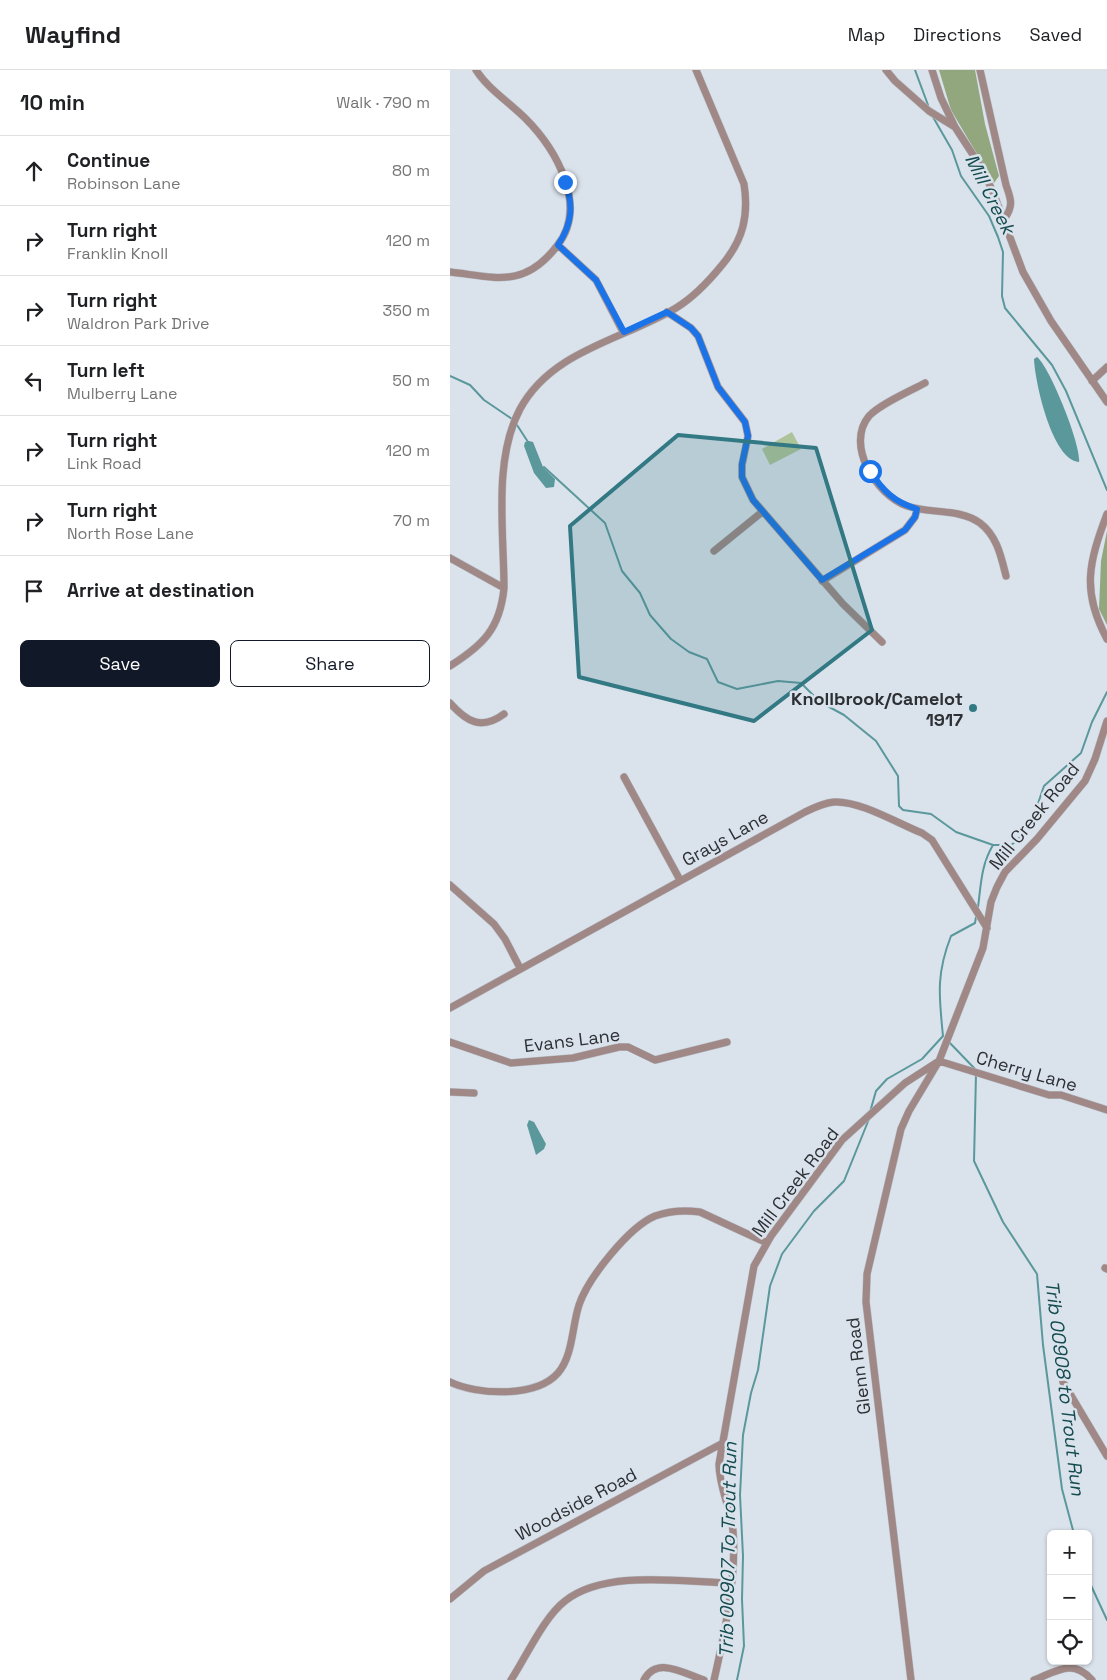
<!DOCTYPE html>
<html lang="en">
<head>
<meta charset="utf-8">
<style>
  :root { --surface:#fff; --page:#f2f2f2; --text:#202124; --muted:#757577; --line:#e0e0e0; --accent:#111827 }
  body { margin:0; font-family:"Space Grotesk",sans-serif; background:var(--page); color:var(--text) }
  .controls { position:absolute; right:15px; bottom:15px; display:grid; overflow:hidden; border-radius:8px; box-shadow:0 1px 4px #0004 }
  .controls button { width:45px; height:45px; display:grid; place-items:center; padding:0; border:0; border-bottom:1px solid var(--line); background:var(--surface); color:var(--text); font:25px sans-serif }
  .stop { position:absolute; width:15px; height:15px; margin:-11px; border:4px solid #1a73e8; border-radius:50%; background:#fff }
  .stop.end { background:#1a73e8; border-color:#fff; box-shadow:0 1px 5px #0008 }
  .list { margin:0; padding:0; list-style:none }
  h2 { display:flex; justify-content:space-between; align-items:center; height:65px; margin:0; padding:0 20px; font-size:21px }
  h2 small { font-size:16px; font-weight:400; color:var(--muted) }
  .list li { display:grid; grid-template-columns:32px 1fr auto; gap:15px; align-items:center; box-sizing:border-box; height:70px; padding:0 20px; border-top:1px solid var(--line) }
  .list b { display:block; font-size:19px; white-space:nowrap }
  .list p { margin:0; font-size:16px; white-space:nowrap; color:var(--muted) }
  .list em { font-size:16px; font-style:normal; color:var(--muted) }
  .actions { display:flex; gap:10px; padding:15px 20px }
  .actions a { flex:1; padding:11px 0; border:1px solid var(--accent); border-radius:8px; text-align:center; font-size:18px; color:var(--accent) }
  .actions .main { background:var(--accent); color:#fff }
  .icon { flex:none; width:28px; height:28px; fill:none; stroke:currentColor; stroke-width:2; stroke-linecap:round; stroke-linejoin:round }
  .map { position:relative; flex:none; width:657px; height:1610px; overflow:hidden }
  header { display:flex; align-items:center; gap:30px; box-sizing:border-box; height:70px; padding:0 25px; background:var(--surface); border-bottom:1px solid var(--line) }
  header strong { font-size:24px }
  nav { display:flex; gap:28px; margin-inline-start:auto; font-size:18px }
  main { display:flex }
  aside { flex:1; background:var(--surface) }
  .map>svg:first-child { display:block }
  .green { fill:#adc399 }
  .forest { fill:#92a77e }
  .water { fill:#5a989b }
  .lines { fill:none; stroke-linecap:round; stroke-linejoin:round }
  .stream { stroke:#5a989b; stroke-width:2 }
  .minor-casing { stroke:#b7bec7; stroke-width:8 }
  .minor { stroke:#9f8885; stroke-width:7 }
  .route { stroke:#1a73e8; stroke-width:6 }
  .marked { fill:#327984; fill-opacity:0.2; stroke:#327984; stroke-width:4; stroke-linejoin:round }
  .poi-dot { fill:#327984; stroke:#dae2ec; stroke-width:2 }
  .labels { text-anchor:middle; dominant-baseline:central; stroke-width:5; stroke-linejoin:round; paint-order:stroke }
  .poi-label { font-size:18px; font-weight:bold; fill:#2d3034; stroke:#dae2ec; text-anchor:end }
  .street-label { font-size:18px; fill:#2d3034; stroke:#dae2ec }
  .water-label { font-size:19px; font-style:italic; fill:#134b4e; stroke:#dae2ec }
</style>
</head>
<body>
<header>
<strong>Wayfind</strong>
<nav><a>Map</a><a>Directions</a><a>Saved</a></nav>
</header>
<main>
<aside>
<h2>10 min<small>Walk · 790 m</small></h2>
<ul class="list">
<li><svg class="icon" aria-label="ahead" viewBox="0 0 24 24"><path d="M12 20V5M6 11l6-6 6 6"/></svg><div><b>Continue</b><p>Robinson Lane</p></div><em>80 m</em></li>
<li><svg class="icon" aria-label="right" viewBox="0 0 24 24"><path d="M7 20v-9h11M14 6l5 5-5 5"/></svg><div><b>Turn right</b><p>Franklin Knoll</p></div><em>120 m</em></li>
<li><svg class="icon" aria-label="right" viewBox="0 0 24 24"><path d="M7 20v-9h11M14 6l5 5-5 5"/></svg><div><b>Turn right</b><p>Waldron Park Drive</p></div><em>350 m</em></li>
<li><svg class="icon" aria-label="left" viewBox="0 0 24 24"><path d="M17 20v-9H6M10 6l-5 5 5 5"/></svg><div><b>Turn left</b><p>Mulberry Lane</p></div><em>50 m</em></li>
<li><svg class="icon" aria-label="right" viewBox="0 0 24 24"><path d="M7 20v-9h11M14 6l5 5-5 5"/></svg><div><b>Turn right</b><p>Link Road</p></div><em>120 m</em></li>
<li><svg class="icon" aria-label="right" viewBox="0 0 24 24"><path d="M7 20v-9h11M14 6l5 5-5 5"/></svg><div><b>Turn right</b><p>North Rose Lane</p></div><em>70 m</em></li>
<li><svg class="icon" aria-label="arrive" viewBox="0 0 24 24"><path d="M6 21V4h12l-3 4 3 4H6"/></svg><div><b>Arrive at destination</b></div></li>
</ul>
<div class="actions"><a class="main">Save</a><a>Share</a></div>
</aside>
<div class="map">
<svg width="657" height="1610" viewBox="0 0 657 1610">
  <rect width="100%" height="100%" fill="#dae2ec"/>
  <path class="green" d="M 342,362 L 351,379 L 320,395 L 312,379 Z"/>
  <path class="forest" d="M 489,0 L 525,0 L 535,54 L 549,106 L 544,113 L 501,40 Z
    M 657,461 L 657,555 L 649,539 L 651,491 Z"/>
  <path class="water" d="M 587,287 C 600,297 632,377 629,392 C 602,390 585,312 584,289 Z
    M 79,371 L 83,372 L 93,397 L 105,409 L 104,417 L 96,418 L 84,403 L 74,376 L 75,372 Z
    M 79,1050 L 84,1052 L 96,1074 L 94,1079 L 86,1085 L 77,1055 Z"/>
  <g class="lines">
    <path class="stream" d="M 465,0 L 478,35
      M 483,47 L 502,80 L 511,106 L 539,146 L 548,167 L 553,182 L 552,226 L 555,238 L 602,295 L 616,321 L 657,420
      M 0,306 L 20,315 L 34,330 L 62,349
      M 67,355 L 78,372
      M 94,397 L 155,453 L 172,501 L 190,523 L 200,545 L 221,569 L 239,582 L 257,589 L 268,612 L 287,619 L 328,611 L 351,613 L 370,632 L 394,645 L 426,671 L 448,706 L 449,736 L 453,740 L 481,744 L 506,762 L 543,775 L 561,775 L 568,770 L 585,742 L 594,716 L 631,683 L 642,652 L 657,622
      M 528,837 C 531,815 531,795 543,775
      M 498,971 L 526,1000
      M 526,1004 L 524,1091 L 553,1152 L 587,1204 L 593,1275 L 612,1419 L 624,1464
      M 420,1042 L 426,1021 L 437,1009 L 472,989 L 493,966 C 489,926 486,904 501,866 L 525,853 L 526,847
      M 638,1509 L 657,1550
      M 287,1610 L 294,1576 L 292,1529 L 293,1486 L 290,1425 L 293,1365 L 301,1323 L 308,1300 L 320,1216 L 332,1184 L 364,1141 L 394,1111 L 419,1049"/>
    <defs>
      <path id="minor" d="M 436,0 L 445,11 L 479,41 L 505,57 L 531,97 L 543,122 L 573,202 L 601,251 L 657,332
        M 482,0 L 491,28 L 505,57
        M 530,0 L 556,115 C 561,129 564,136 554,149
        M 108,175 L 146,210 L 173,262
        M 0,202 C 45,207 74,219 107,176 C 139,136 106,79 75,48 C 59,32 38,19 26,0
        M 217,242 L 241,258 L 248,266 L 268,317 L 295,352 L 298,366 L 292,395 L 292,407 L 303,430 L 393,534 L 432,572
        M 642,311 L 657,297
        M 475,313 C 460,321 430,334 419,346 C 395,375 426,425 457,436 C 480,444 509,438 530,453 C 547,466 551,486 556,506
        M 657,444 C 639,492 631,521 657,569
        M 264,481 L 312,442
        M 0,488 L 54,518 C 50,559 33,575 0,596
        M 372,511 L 455,460 L 465,447 L 467,439
        M 54,518 C 54,462 43,390 70,339 C 102,280 173,270 226,238 C 244,227 259,211 272,195 C 293,170 299,146 294,114 L 246,0
        M 0,633 C 16,651 31,661 54,644
        M 174,707 L 230,810
        M 0,815 L 44,854 L 55,869 L 70,898
        M 0,938 L 355,742 C 365,737 374,733 384,732 C 409,730 449,754 472,763 L 482,770 L 537,858
        M 0,972 L 61,993 L 123,988 L 169,977 L 178,977 L 205,990 L 277,972
        M 0,1022 L 24,1023
        M 655,1198 L 657,1199
        M 0,1312 C 27,1325 86,1328 108,1303 C 123,1286 122,1256 129,1235 C 138,1208 179,1157 205,1146 C 219,1141 235,1140 250,1142 L 317,1173
        M 613,1312 L 657,1386
        M 0,1529 L 34,1501 L 271,1374
        M 61,1610 C 76,1587 94,1547 115,1531 C 155,1499 232,1512 280,1513
        M 194,1610 C 207,1586 233,1603 254,1610
        M 264,1610 C 274,1566 287,1507 283,1461 C 281,1438 269,1418 269,1394 L 304,1196 L 321,1166 L 392,1070 L 455,1013 L 489,991 L 533,878 L 541,832 L 547,817 L 555,802 L 587,769 L 635,711 L 645,689 L 657,651
        M 461,1610 L 416,1232 L 417,1204 L 451,1059 L 459,1041 L 489,991 L 599,1025 L 611,1025 L 657,1040
        M 584,1610 C 607,1601 623,1588 642,1610"/>
    </defs>
    <use href="#minor" class="minor-casing"/>
    <use href="#minor" class="minor"/>
  </g>
  <g class="lines">
    <path class="route" d="M 115,112 C 124,135 122,154 108,175 L 146,210 L 174,262 L 217,242 L 241,258 L 248,266 L 268,317 L 295,352 L 298,366 L 292,394 L 292,407 L 303,430 L 372,510 L 455,460 L 465,447 L 467,439 C 444,432 433,421 420,401"/>
  </g>
  <path class="marked" d="M 228,365 L 366,378 L 422,560 L 304,651 L 129,607 L 120,456 Z"/>
  <circle class="poi-dot" cx="523" cy="638" r="5"/>
  <g class="labels">
    <g class="poi-label">
      <text x="513" y="628">Knollbrook/Camelot<tspan x="513" dy="21">1917</tspan></text>
    </g>
    <g class="street-label">
      <text transform="translate(584 746) rotate(-51)">Mill Creek Road</text>
      <text transform="translate(275 768) rotate(-29)">Grays Lane</text>
      <text transform="translate(122 970) rotate(-7)">Evans Lane</text>
      <text transform="translate(577 1001) rotate(16)">Cherry Lane</text>
      <text transform="translate(345 1112) rotate(-53)">Mill Creek Road</text>
      <text transform="translate(408 1296) rotate(-97)">Glenn Road</text>
      <text transform="translate(126 1434) rotate(-28)">Woodside Road</text>
    </g>
    <g class="water-label">
      <text transform="translate(540 124) rotate(63)">Mill Creek</text>
      <text transform="translate(615 1318) rotate(83)">Trib 00908 to Trout Run</text>
      <text transform="translate(278 1480) rotate(-89)">Trib 00907 To Trout Run</text>
    </g>
  </g>
</svg>
<div class="controls">
<button>+</button>
<button>−</button>
<button><svg class="icon" aria-label="locate" viewBox="0 0 24 24"><circle cx="12" cy="12" r="6"/><path d="M12 2v4M12 18v4M2 12h4M18 12h4"/></svg></button>
</div>
<div class="stop" style="left:420px;top:401px"></div>
<div class="stop end" style="left:115px;top:112px"></div>
</div>
</main>
</body>
</html>
